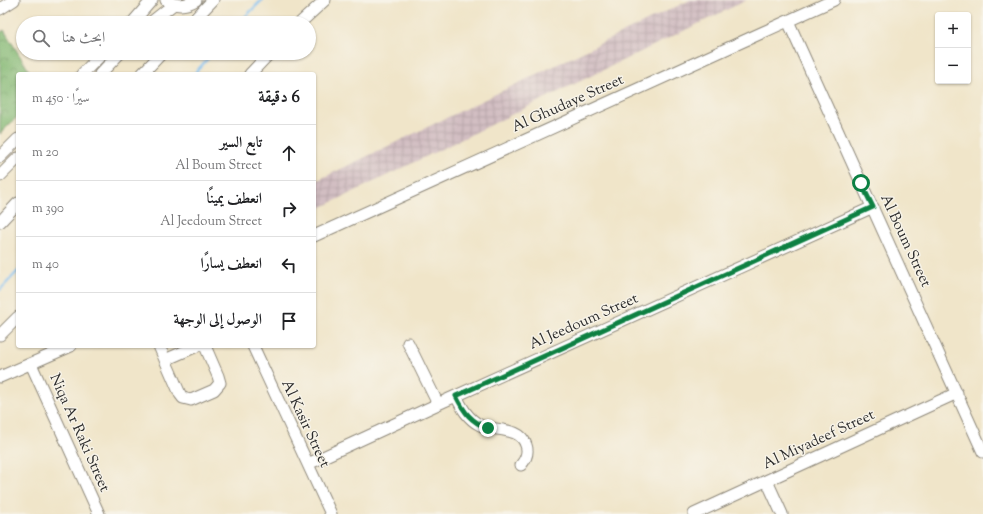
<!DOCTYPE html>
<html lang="ar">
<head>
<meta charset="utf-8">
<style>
  :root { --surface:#fff; --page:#f2f2f2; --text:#202124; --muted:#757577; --line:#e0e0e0 }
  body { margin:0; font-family:"Sorts Mill Goudy",Amiri,serif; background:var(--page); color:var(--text); direction:rtl }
  .controls { position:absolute; right:12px; top:12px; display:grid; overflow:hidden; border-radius:4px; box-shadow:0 1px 3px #0004 }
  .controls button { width:36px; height:36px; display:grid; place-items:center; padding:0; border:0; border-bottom:1px solid var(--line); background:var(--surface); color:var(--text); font:20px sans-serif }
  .stop { position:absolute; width:12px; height:12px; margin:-9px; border:3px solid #0b8043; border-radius:50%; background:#fff }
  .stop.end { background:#0b8043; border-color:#fff; box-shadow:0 1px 4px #0008 }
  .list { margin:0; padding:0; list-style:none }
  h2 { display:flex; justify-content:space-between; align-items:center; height:52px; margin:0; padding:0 16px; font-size:17px }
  h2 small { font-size:13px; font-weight:400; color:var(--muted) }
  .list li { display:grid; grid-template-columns:26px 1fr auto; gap:12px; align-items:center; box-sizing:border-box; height:56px; padding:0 16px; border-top:1px solid var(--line) }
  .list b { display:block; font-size:15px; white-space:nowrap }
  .list p { margin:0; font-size:13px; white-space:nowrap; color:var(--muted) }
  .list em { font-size:13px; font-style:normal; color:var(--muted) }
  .icon { flex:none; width:22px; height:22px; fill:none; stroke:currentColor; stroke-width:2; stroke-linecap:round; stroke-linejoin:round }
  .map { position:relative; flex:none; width:983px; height:514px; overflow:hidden; direction:ltr }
  .search { position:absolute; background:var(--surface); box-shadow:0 1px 3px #0004; left:16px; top:16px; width:300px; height:44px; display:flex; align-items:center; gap:10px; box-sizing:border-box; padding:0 14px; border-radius:22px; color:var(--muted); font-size:15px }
  .panel { position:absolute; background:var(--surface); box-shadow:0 1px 3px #0004; left:16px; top:72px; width:300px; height:276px; border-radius:4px; direction:rtl }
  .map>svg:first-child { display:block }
  .industrial { fill:url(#industrial-grid) }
  .forest { fill:url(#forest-crowns); stroke:#587250 }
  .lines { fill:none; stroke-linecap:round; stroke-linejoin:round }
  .stream { stroke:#7dbff2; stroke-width:2.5 }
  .minor-casing { stroke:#8e887a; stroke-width:13 }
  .minor { stroke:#fff; stroke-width:11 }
  .route { stroke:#0b8043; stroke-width:5 }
  .labels { text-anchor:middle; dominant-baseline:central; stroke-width:3; stroke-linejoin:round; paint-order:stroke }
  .street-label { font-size:15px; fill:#2b2b2b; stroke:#f7f3e8 }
</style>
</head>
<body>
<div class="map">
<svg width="983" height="514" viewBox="0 0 983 514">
  <defs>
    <pattern id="industrial-grid" width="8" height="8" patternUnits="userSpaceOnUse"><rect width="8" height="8" fill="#d2bec2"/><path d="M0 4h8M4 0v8" fill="none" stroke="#b4a3a7"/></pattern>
    <pattern id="forest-crowns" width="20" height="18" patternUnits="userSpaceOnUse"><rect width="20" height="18" fill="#85b974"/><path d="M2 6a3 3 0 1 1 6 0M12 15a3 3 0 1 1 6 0" fill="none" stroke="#6d975f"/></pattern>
  </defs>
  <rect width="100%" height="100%" fill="#f7f3e8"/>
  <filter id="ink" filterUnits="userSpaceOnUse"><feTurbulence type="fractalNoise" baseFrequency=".025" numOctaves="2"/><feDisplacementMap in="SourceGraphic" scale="8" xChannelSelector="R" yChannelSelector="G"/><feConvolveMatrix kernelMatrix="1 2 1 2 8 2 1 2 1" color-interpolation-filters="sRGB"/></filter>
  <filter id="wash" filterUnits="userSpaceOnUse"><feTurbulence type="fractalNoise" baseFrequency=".012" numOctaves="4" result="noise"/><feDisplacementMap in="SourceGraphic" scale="16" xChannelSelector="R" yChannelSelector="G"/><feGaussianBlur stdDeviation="0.9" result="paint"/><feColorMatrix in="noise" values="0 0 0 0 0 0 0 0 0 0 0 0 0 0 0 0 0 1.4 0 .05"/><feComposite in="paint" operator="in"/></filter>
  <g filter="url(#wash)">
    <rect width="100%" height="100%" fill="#f0e5c9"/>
    <path class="industrial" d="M 690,0 L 747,0 L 314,211 L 314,182 Z"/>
    <path class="forest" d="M 4,30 L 31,74 L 18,74 L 18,116 L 0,134 L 0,33 Z"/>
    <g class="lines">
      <path class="stream" d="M 239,23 L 262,0
        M 194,74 L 213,53
        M 0,290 L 18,271"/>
    </g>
  </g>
  <g filter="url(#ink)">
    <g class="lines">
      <defs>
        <path id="minor" d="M 166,0 C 176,7 186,6 196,0
          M 0,9 L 14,0
          M 788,21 L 983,452
          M 132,23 L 152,0
          M 150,23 L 174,4
          M 191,23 L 213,0
          M 300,23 L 325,0
          M 82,74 L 103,53
          M 100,74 L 120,53
          M 142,74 L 162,53
          M 250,74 L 270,53
          M 0,157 L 18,139
          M 0,176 L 18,158
          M 0,222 L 18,203
          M 314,236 L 834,0
          M 0,335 L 18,317
          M 408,343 L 438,404
          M 159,346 L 180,394 L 183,398 L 191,400 L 214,390 L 220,383 L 218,376 L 205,346
          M 253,346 L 331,514
          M 165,360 L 197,346
          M 31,364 L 99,514
          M 0,377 L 71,346
          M 456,396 C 462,408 468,419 480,425 C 494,432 520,426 526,445 C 529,453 526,459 521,465
          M 308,464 L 438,404 L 873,207
          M 767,481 L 782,514
          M 694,514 L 957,393"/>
      </defs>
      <use href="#minor" class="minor-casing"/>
      <use href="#minor" class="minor"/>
    </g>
  </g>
  <g class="lines" filter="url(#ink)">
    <path class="route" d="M 488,428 C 471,422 464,412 456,396 L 873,207 L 861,183"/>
  </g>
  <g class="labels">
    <g class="street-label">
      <text transform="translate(568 104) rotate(-24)">Al Ghudaye Street</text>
      <text transform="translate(905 241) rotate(65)">Al Boum Street</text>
      <text transform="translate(584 322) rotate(-24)">Al Jeedoum Street</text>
      <text transform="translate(305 424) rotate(65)">Al Kasir Street</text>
      <text transform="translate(79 433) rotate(66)">Niqa Ar Raki Street</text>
      <text transform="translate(819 440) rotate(-25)">Al Miyadeef Street</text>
    </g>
  </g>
</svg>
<div class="controls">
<button>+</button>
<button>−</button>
</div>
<div class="stop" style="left:861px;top:183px"></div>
<div class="stop end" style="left:488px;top:428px"></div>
<div class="search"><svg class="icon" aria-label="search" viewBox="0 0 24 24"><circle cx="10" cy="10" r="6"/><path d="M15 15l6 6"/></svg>ابحث هنا</div>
<section class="panel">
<h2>6 دقيقة<small>سيرًا · 450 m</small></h2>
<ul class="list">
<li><svg class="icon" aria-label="ahead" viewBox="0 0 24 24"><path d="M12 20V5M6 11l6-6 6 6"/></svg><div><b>تابع السير</b><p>Al Boum Street</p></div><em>20 m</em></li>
<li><svg class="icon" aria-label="right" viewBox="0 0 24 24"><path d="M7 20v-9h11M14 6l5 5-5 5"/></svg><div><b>انعطف يمينًا</b><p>Al Jeedoum Street</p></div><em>390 m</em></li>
<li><svg class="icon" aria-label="left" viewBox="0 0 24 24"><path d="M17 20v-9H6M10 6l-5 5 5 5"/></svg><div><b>انعطف يسارًا</b></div><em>40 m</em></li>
<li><svg class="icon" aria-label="arrive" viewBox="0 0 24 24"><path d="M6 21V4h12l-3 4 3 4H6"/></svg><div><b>الوصول إلى الوجهة</b></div></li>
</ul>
</section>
</div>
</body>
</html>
